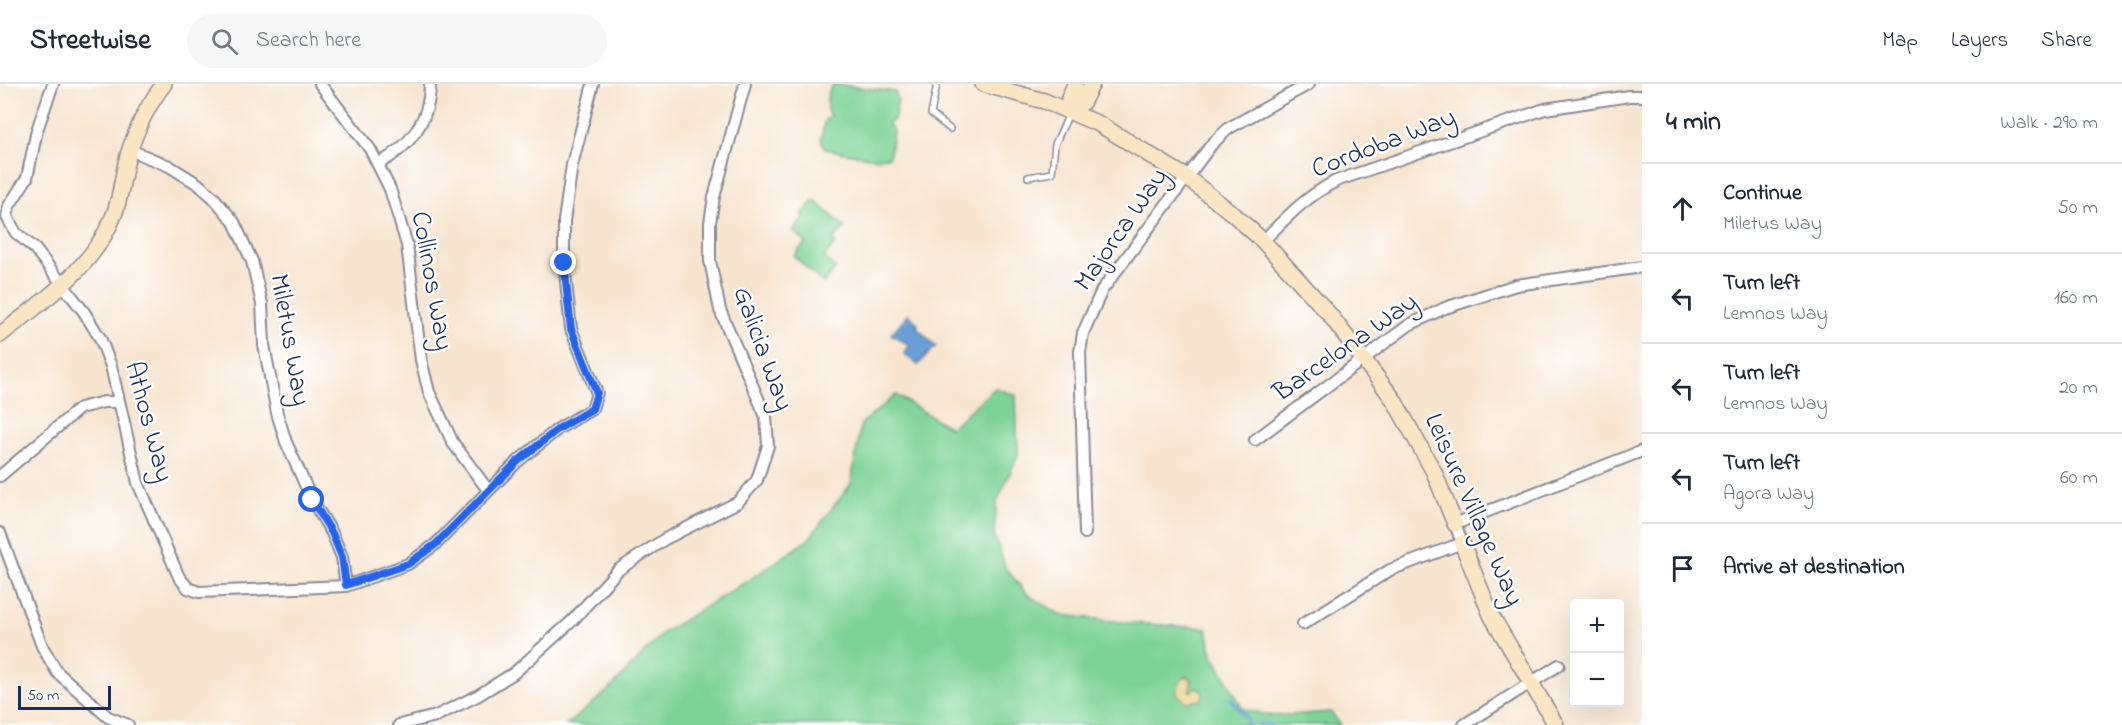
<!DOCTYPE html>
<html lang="en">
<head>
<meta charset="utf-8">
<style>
  :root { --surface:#fff; --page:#f6f6f7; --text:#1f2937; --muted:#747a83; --line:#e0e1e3 }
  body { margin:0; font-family:"Indie Flower",sans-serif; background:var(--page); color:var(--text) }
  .controls { position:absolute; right:18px; bottom:18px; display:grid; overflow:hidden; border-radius:6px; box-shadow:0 6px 24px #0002 }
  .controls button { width:54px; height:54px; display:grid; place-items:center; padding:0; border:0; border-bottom:2px solid var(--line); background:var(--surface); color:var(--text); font:30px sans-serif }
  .scale { position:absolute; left:18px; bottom:15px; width:93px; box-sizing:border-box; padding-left:6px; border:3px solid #1b2f5e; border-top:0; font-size:16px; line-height:21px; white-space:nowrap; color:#1b2f5e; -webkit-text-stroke:4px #fff; paint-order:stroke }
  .stop { position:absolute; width:18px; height:18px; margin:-14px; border:4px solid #2563eb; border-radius:50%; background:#fff }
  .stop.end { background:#2563eb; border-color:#fff; box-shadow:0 2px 6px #0008 }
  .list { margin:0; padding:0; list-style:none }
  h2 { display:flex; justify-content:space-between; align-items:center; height:78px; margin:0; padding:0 24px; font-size:26px }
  h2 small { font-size:20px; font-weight:400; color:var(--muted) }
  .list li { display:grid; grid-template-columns:39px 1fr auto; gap:18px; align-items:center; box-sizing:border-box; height:90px; padding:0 24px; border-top:2px solid var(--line) }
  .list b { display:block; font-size:22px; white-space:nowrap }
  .list p { margin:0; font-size:20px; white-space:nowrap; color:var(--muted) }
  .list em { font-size:20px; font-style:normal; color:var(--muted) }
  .icon { flex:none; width:33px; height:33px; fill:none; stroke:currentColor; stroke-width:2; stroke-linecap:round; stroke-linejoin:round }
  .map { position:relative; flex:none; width:1642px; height:641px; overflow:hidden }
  header { display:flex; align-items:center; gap:36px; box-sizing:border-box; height:84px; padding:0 30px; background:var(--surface); border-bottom:2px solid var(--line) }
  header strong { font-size:28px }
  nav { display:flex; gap:33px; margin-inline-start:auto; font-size:21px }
  .search { width:420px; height:54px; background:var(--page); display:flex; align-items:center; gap:15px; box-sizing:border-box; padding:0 21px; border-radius:33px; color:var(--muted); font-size:22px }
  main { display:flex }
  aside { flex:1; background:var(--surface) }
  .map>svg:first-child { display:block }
  .green { fill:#7dd396; stroke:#4c817a; stroke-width:1.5 }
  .sand { fill:#eeda9e; stroke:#84847e; stroke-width:1.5 }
  .water { fill:#699fd6; stroke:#42679a; stroke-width:1.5 }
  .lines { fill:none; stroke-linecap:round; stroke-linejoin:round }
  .stream { stroke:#699fd6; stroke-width:4 }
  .lane-casing { stroke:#898a97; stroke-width:8 }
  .street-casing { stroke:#898a97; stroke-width:14 }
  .secondary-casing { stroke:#898a97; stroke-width:18 }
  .lane { stroke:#fff; stroke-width:5 }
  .street { stroke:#fff; stroke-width:10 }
  .secondary { stroke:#fbe6c4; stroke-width:15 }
  .route { stroke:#2563eb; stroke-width:8 }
  .labels { text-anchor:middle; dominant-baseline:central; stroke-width:5; stroke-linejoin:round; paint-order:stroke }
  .street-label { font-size:27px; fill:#1b2f5e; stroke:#fff }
</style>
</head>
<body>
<header>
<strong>Streetwise</strong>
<div class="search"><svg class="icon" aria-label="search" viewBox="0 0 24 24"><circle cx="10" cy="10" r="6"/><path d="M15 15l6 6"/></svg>Search here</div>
<nav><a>Map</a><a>Layers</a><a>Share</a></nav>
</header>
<main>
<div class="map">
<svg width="1642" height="641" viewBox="0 0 1642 641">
  <rect width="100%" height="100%" fill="#fff"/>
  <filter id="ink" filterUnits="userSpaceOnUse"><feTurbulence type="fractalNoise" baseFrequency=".0167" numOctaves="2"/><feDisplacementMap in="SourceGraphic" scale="12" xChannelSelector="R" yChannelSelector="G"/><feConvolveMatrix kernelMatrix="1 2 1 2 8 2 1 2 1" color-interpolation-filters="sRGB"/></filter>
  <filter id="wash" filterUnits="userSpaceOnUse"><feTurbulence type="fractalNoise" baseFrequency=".008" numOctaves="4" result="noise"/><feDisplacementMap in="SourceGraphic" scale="24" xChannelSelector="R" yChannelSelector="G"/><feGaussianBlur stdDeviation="1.35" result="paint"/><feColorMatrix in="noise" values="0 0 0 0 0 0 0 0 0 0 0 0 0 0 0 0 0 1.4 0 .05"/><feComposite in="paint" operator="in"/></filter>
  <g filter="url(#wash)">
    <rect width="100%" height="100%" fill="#f7e5d0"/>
    <path class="green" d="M 833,0 L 895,8 L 898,16 L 894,36 L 888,40 L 893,46 L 890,69 L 888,73 L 874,74 L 825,65 L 821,55 L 825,36 L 830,32 C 824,25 827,7 833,0 Z
      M 814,116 L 845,143 L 833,156 L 836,159 L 824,173 L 836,185 L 823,199 L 794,172 L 806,158 L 793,147 L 805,133 L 802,130 Z
      M 995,304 L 1016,311 L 1018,371 L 997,418 L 994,450 L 1006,485 L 1028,511 L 1061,531 L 1130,539 L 1207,544 L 1211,567 L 1243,625 L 1273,632 L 1331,628 L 1341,641 L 566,641 L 609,606 L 664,548 L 746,498 L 808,456 L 851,400 L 861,340 L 896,311 L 950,344 Z"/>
    <path class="sand" d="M 1187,592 L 1192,597 L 1189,607 L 1191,608 L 1195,603 L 1202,606 L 1203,612 L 1201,616 L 1186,618 L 1177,610 L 1177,605 L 1182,595 Z"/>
    <path class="water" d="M 908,230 L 918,240 L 917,244 L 936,262 L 918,281 L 904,269 L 909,263 L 908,260 L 891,250 Z"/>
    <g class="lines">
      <path class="stream" d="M 1231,615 L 1246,633 L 1248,641
        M 1258,641 L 1270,641"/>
    </g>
  </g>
  <g filter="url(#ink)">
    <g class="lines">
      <defs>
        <path id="lane" d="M 937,0 L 931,30 L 950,45
          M 1028,93 L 1052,89 L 1055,60 L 1070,28"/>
        <path id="street" d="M 53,0 L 37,46 L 27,94 L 9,122 L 7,133 L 16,149 L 35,165 L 84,228 L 100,254 L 111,282 L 138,399 L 179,493 L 188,504 L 199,508 L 346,502 L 408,480 L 436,460 L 517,378 L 558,345 L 592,325 L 597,309 L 571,245 L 564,179 L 564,137 L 572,81 L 593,0
          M 320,0 L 370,65 L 390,105 L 407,161 L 421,276 L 429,308 L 453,359 L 488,406
          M 130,66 L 169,82 L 198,100 L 214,114 L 234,138 L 252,177 L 262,220 L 264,261 L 277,329 L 286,358 L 312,416 L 332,449 L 342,473 L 346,502
          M 378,80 C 410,63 430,36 430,0
          M 1263,157 C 1288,132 1304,114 1336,97 L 1545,25 L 1629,12 L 1642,12
          M 1255,356 L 1409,241 L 1445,224 L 1516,201 L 1642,183
          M 0,392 L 80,324 L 104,318 L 119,318
          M 0,449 L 42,562 L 57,588 L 108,633 L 128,641
          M 1085,449 L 1080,268 L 1083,249 L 1102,206 L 1212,60 L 1229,44 L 1309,0
          M 1303,540 L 1390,486 L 1462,459 L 1455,440 L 1642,367
          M 399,641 L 436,632 L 477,612 L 514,589 L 572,537 L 618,486 L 665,455 L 738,418 L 757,396 L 768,362 L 766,333 L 720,226 L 710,177 L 710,139 L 714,113 L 745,0
          M 1464,641 L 1559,581"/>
        <path id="secondary" d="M 983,0 L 1044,17 L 1099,40 L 1186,93 L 1232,129 L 1263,157 L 1330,231 L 1394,316 L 1434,388 L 1455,440
          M 1075,0 L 1069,14 L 1071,27 L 1082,19 L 1092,0
          M 0,251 C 43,217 96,182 115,128 C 122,108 123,85 130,65 C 138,42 149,19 164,0
          M 1462,459 L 1491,531 L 1556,641"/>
      </defs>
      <use href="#lane" class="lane-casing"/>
      <use href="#street" class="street-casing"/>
      <use href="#secondary" class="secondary-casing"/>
      <use href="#lane" class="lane"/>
      <use href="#street" class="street"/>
      <use href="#secondary" class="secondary"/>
    </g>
  </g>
  <g class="lines" filter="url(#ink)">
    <path class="route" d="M 312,416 L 332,449 L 342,473 L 346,501 L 408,480 L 436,460 L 517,378 L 558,345 L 592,325 L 597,309 L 571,245 L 564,179"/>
  </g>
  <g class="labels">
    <g class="street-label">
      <text transform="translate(1384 60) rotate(-21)">Cordoba Way</text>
      <text transform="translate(1122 146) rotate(-55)">Majorca Way</text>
      <text transform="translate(431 197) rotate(80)">Collinos Way</text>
      <text transform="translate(289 256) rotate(80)">Miletus Way</text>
      <text transform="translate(1346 264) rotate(-35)">Barcelona Way</text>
      <text transform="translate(762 265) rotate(70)">Galicia Way</text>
      <text transform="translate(148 338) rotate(75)">Athos Way</text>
      <text transform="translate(1473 426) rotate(66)">Leisure Village Way</text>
    </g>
  </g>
</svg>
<div class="controls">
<button>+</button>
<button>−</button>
</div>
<div class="scale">50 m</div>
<div class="stop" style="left:312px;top:416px"></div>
<div class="stop end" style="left:564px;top:179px"></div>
</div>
<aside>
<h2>4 min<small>Walk · 290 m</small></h2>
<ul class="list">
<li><svg class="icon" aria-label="ahead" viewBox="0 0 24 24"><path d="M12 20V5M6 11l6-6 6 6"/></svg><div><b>Continue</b><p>Miletus Way</p></div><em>50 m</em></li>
<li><svg class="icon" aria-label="left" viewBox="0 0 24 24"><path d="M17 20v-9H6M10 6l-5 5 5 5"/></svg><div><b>Turn left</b><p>Lemnos Way</p></div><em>160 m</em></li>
<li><svg class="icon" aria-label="left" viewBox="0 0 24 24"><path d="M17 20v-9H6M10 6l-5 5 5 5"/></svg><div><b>Turn left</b><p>Lemnos Way</p></div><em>20 m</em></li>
<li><svg class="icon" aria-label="left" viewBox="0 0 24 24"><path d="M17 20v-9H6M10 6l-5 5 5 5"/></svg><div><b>Turn left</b><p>Agora Way</p></div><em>60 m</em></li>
<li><svg class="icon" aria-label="arrive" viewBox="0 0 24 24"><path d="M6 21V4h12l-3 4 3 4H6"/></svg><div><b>Arrive at destination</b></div></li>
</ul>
</aside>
</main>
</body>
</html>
